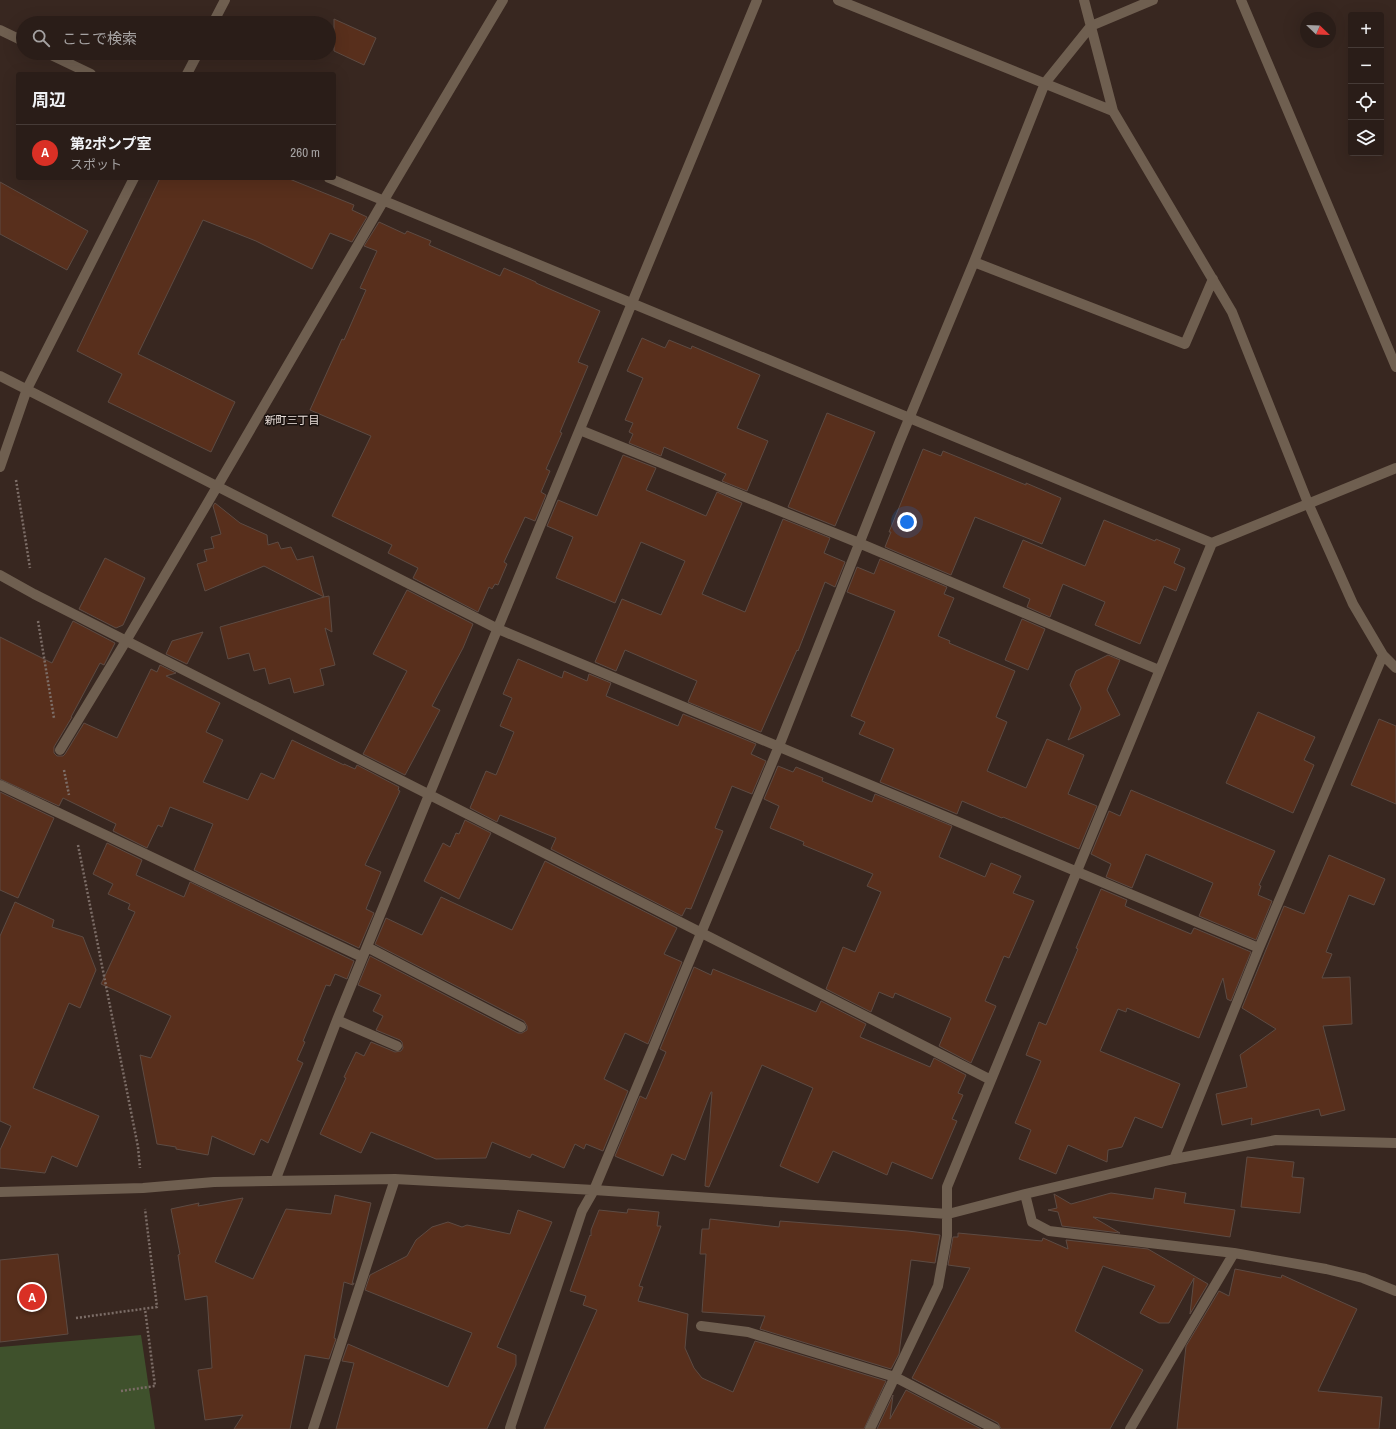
<!DOCTYPE html>
<html lang="ja">
<head>
<meta charset="utf-8">
<style>
  :root { --surface:#2a1d18; --page:#322621; --text:#f1f3f6; --muted:#a5a2a2; --line:#463b37; --accent:#d93025 }
  body { margin:0; font-family:"Archivo Narrow","Noto Sans JP",sans-serif; background:var(--page); color:var(--text) }
  .controls { position:absolute; right:12px; top:12px; display:grid; overflow:hidden; border-radius:4px; box-shadow:0 4px 16px #0002 }
  .controls button { width:36px; height:36px; display:grid; place-items:center; padding:0; border:0; border-bottom:1px solid var(--line); background:var(--surface); color:var(--text); font:20px sans-serif }
  .compass { position:absolute; left:1300px; top:12px; width:36px; height:36px; border-radius:50%; background:var(--surface); box-shadow:0 4px 16px #0002; rotate:113deg }
  .you { position:absolute; left:907px; top:522px; width:14px; height:14px; margin:-10px; border:3px solid #fff; border-radius:50%; background:#1a73e8; box-shadow:0 0 0 6px #1a73e833 }
  .badge { display:grid; place-items:center; width:26px; height:26px; border-radius:50%; background:var(--accent); color:#fff; font-size:13px; font-weight:700 }
  .pin { position:absolute; translate:-50% -50%; border:2px solid #fff; box-shadow:0 1px 4px #0006 }
  .list { margin:0; padding:0; list-style:none }
  h2 { display:flex; justify-content:space-between; align-items:center; height:52px; margin:0; padding:0 16px; font-size:17px }
  h2 small { font-size:13px; font-weight:400; color:var(--muted) }
  .list li { display:grid; grid-template-columns:26px 1fr auto; gap:12px; align-items:center; box-sizing:border-box; height:56px; padding:0 16px; border-top:1px solid var(--line) }
  .list b { display:block; font-size:15px; white-space:nowrap }
  .list p { margin:0; font-size:13px; white-space:nowrap; color:var(--muted) }
  .list em { font-size:13px; font-style:normal; color:var(--muted) }
  .icon { flex:none; width:22px; height:22px; fill:none; stroke:currentColor; stroke-width:2; stroke-linecap:round; stroke-linejoin:round }
  .map { position:relative; flex:none; width:1396px; height:1429px; overflow:hidden }
  .search { position:absolute; background:var(--surface); box-shadow:0 4px 16px #0002; left:16px; top:16px; width:320px; height:44px; display:flex; align-items:center; gap:10px; box-sizing:border-box; padding:0 14px; border-radius:22px; color:var(--muted); font-size:15px }
  .panel { position:absolute; background:var(--surface); box-shadow:0 4px 16px #0002; left:16px; top:72px; width:320px; height:108px; border-radius:4px }
  .map>svg:first-child { display:block }
  .green { fill:#3f512c }
  .building { fill:#582f1c; stroke:#5d4b43 }
  .lines { fill:none; stroke-linecap:round; stroke-linejoin:round }
  .path { stroke:#7c6d67; stroke-width:2.5; stroke-dasharray:2 2; stroke-linecap:butt }
  .minor { stroke:#6f5f50; stroke-width:10 }
  .labels { text-anchor:middle; dominant-baseline:central; stroke-width:3; stroke-linejoin:round; paint-order:stroke }
  .neighbourhood-label { font-size:11px; fill:#ede2dd; stroke:#1a120f }
</style>
</head>
<body>
<div class="map">
<svg width="1396" height="1429" viewBox="0 0 1396 1429">
  <rect width="100%" height="100%" fill="#382720"/>
  <path class="green" d="M 141,1335 L 155,1429 L 0,1429 L 0,1347 Z"/>
  <path class="building" d="M 334,19 L 376,38 L 364,65 L 334,51 Z
    M 160,178 L 287,178 L 354,205 L 352,210 L 367,217 L 352,242 L 330,233 L 312,269 L 256,241 L 203,220 L 138,354 L 235,402 L 211,452 L 108,402 L 122,374 L 77,351 Z
    M 0,182 L 88,231 L 67,270 L 0,234 Z
    M 379,222 L 405,234 L 407,231 L 431,241 L 429,245 L 500,276 L 504,268 L 536,282 L 536,283 L 600,311 L 578,362 L 588,366 L 560,432 L 562,433 L 546,469 L 550,471 L 541,492 L 546,495 L 535,521 L 525,517 L 504,562 L 507,564 L 498,585 L 495,584 L 492,589 L 489,587 L 478,612 L 413,578 L 418,568 L 388,553 L 392,545 L 332,516 L 371,436 L 310,410 L 342,339 L 344,340 L 366,290 L 360,288 L 377,251 L 364,246 Z
    M 642,338 L 665,348 L 669,340 L 691,349 L 692,346 L 760,375 L 737,428 L 768,441 L 747,491 L 722,481 L 726,474 L 664,447 L 661,456 L 629,443 L 633,434 L 629,432 L 633,423 L 625,420 L 643,378 L 627,371 Z
    M 827,413 L 875,432 L 835,526 L 788,507 Z
    M 923,449 L 941,456 L 943,451 L 1026,485 L 1026,483 L 1061,498 L 1042,544 L 975,517 L 951,575 L 885,547 L 891,532 L 889,532 Z
    M 623,455 L 656,468 L 646,490 L 706,516 L 717,492 L 742,503 L 702,594 L 745,612 L 783,519 L 830,538 L 824,553 L 845,562 L 835,587 L 825,582 L 798,651 L 797,650 L 761,732 L 688,702 L 697,681 L 625,650 L 616,671 L 595,662 L 622,599 L 661,615 L 685,561 L 641,542 L 615,603 L 556,578 L 573,537 L 547,526 L 558,500 L 597,516 Z
    M 215,503 L 240,523 L 267,535 L 268,545 L 278,542 L 281,549 L 291,547 L 297,560 L 313,556 L 324,597 L 329,596 L 332,632 L 325,628 L 335,665 L 320,669 L 324,685 L 294,693 L 290,678 L 269,684 L 265,668 L 254,671 L 249,653 L 228,659 L 220,627 L 324,597 L 264,566 L 205,591 L 197,564 L 207,561 L 204,550 L 214,548 L 211,537 L 221,534 L 213,506 Z
    M 1104,520 L 1155,541 L 1156,539 L 1180,549 L 1174,563 L 1185,568 L 1176,591 L 1164,586 L 1140,644 L 1095,625 L 1105,602 L 1063,584 L 1050,617 L 1027,607 L 1030,599 L 1003,587 L 1023,540 L 1085,566 Z
    M 105,558 L 145,578 L 123,625 L 116,628 L 79,609 Z
    M 880,559 L 947,587 L 944,594 L 954,598 L 938,636 L 950,641 L 949,643 L 1015,671 L 996,717 L 1007,722 L 987,771 L 1026,788 L 1047,739 L 1084,755 L 1068,794 L 1097,806 L 1079,849 L 1003,817 L 1002,818 L 962,801 L 957,814 L 880,782 L 894,749 L 859,734 L 865,722 L 851,716 L 895,611 L 847,592 L 857,567 L 874,574 Z
    M 407,590 L 473,624 L 463,648 L 432,706 L 440,710 L 405,775 L 363,754 L 407,671 L 373,654 Z
    M 1022,619 L 1045,629 L 1028,670 L 1005,660 Z
    M 73,621 L 115,643 L 104,665 L 100,663 L 71,717 L 72,717 L 54,747 L 54,753 L 57,756 L 63,756 L 65,754 L 84,723 L 117,738 L 151,669 L 157,672 L 160,665 L 176,673 L 166,676 L 220,703 L 206,732 L 223,740 L 203,782 L 248,800 L 261,773 L 274,779 L 292,740 L 344,765 L 344,764 L 355,769 L 357,765 L 399,787 L 398,790 L 400,791 L 365,865 L 381,872 L 366,909 L 374,913 L 359,948 L 194,870 L 213,824 L 170,807 L 162,827 L 158,825 L 147,848 L 113,831 L 116,824 L 63,798 L 59,806 L 0,779 L 0,637 L 52,663 Z
    M 203,632 L 187,664 L 166,654 L 172,641 Z
    M 1108,655 L 1120,660 L 1107,690 L 1120,715 L 1068,740 L 1081,708 L 1070,685 L 1076,671 Z
    M 518,659 L 562,678 L 564,671 L 587,681 L 589,674 L 611,683 L 606,696 L 678,726 L 683,714 L 756,744 L 751,754 L 766,761 L 752,794 L 732,786 L 715,828 L 723,831 L 691,909 L 686,908 L 682,916 L 551,849 L 556,838 L 500,815 L 497,822 L 470,808 L 486,771 L 496,775 L 514,732 L 500,726 L 512,698 L 503,694 Z
    M 1258,712 L 1315,737 L 1304,760 L 1314,765 L 1293,813 L 1226,783 Z
    M 1379,719 L 1396,726 L 1396,804 L 1351,785 Z
    M 778,766 L 793,772 L 796,767 L 823,778 L 822,781 L 872,802 L 875,794 L 952,826 L 939,857 L 985,877 L 991,863 L 1021,876 L 1013,893 L 1034,901 L 1009,958 L 1004,956 L 985,1001 L 996,1006 L 971,1063 L 939,1046 L 951,1018 L 895,993 L 893,998 L 879,992 L 871,1012 L 826,989 L 843,947 L 855,952 L 881,892 L 867,886 L 873,874 L 803,845 L 804,842 L 770,828 L 779,806 L 764,799 Z
    M 1131,790 L 1275,851 L 1259,885 L 1261,886 L 1258,895 L 1272,901 L 1256,940 L 1199,916 L 1213,883 L 1146,854 L 1132,888 L 1106,877 L 1111,864 L 1091,854 L 1109,811 L 1120,816 Z
    M 0,792 L 54,818 L 18,898 L 0,890 Z
    M 465,820 L 491,833 L 459,899 L 424,881 L 443,843 L 450,847 L 456,833 L 459,834 Z
    M 107,843 L 142,860 L 136,875 L 184,897 L 190,882 L 354,961 L 347,979 L 335,974 L 330,986 L 326,985 L 303,1041 L 305,1042 L 297,1060 L 303,1063 L 268,1143 L 261,1139 L 254,1155 L 212,1136 L 208,1155 L 176,1149 L 176,1147 L 157,1144 L 140,1055 L 151,1058 L 171,1016 L 101,984 L 135,912 L 128,909 L 130,904 L 108,894 L 113,884 L 93,874 Z
    M 1329,855 L 1385,879 L 1374,905 L 1349,895 L 1326,952 L 1332,954 L 1322,978 L 1350,977 L 1352,1024 L 1323,1026 L 1345,1110 L 1321,1116 L 1319,1109 L 1251,1125 L 1252,1118 L 1222,1125 L 1216,1094 L 1247,1087 L 1240,1055 L 1276,1029 L 1242,1008 L 1284,906 L 1304,914 Z
    M 545,861 L 677,928 L 664,954 L 682,962 L 648,1044 L 625,1033 L 604,1079 L 628,1091 L 603,1151 L 586,1144 L 584,1149 L 575,1144 L 564,1168 L 532,1154 L 530,1158 L 492,1142 L 486,1158 L 436,1159 L 371,1132 L 361,1153 L 320,1134 L 346,1078 L 344,1077 L 356,1052 L 364,1056 L 371,1042 L 395,1052 L 401,1051 L 403,1048 L 402,1042 L 400,1040 L 376,1030 L 383,1016 L 373,1011 L 381,995 L 358,985 L 370,956 L 518,1033 L 522,1033 L 527,1030 L 527,1026 L 524,1021 L 375,944 L 386,918 L 422,935 L 441,897 L 512,930 Z
    M 1101,889 L 1127,900 L 1125,906 L 1134,910 L 1191,934 L 1194,928 L 1251,952 L 1231,1001 L 1227,999 L 1223,978 L 1199,1038 L 1127,1008 L 1126,1012 L 1118,1009 L 1100,1051 L 1180,1084 L 1162,1128 L 1135,1117 L 1122,1147 L 1108,1150 L 1107,1162 L 1068,1145 L 1056,1174 L 1019,1159 L 1031,1130 L 1015,1123 L 1041,1061 L 1026,1055 L 1039,1022 L 1046,1025 L 1078,949 L 1076,948 Z
    M 15,902 L 54,920 L 52,927 L 83,937 L 96,970 L 80,1008 L 69,1003 L 33,1088 L 99,1116 L 77,1167 L 52,1156 L 45,1173 L 0,1168 L 0,1150 L 11,1126 L 0,1121 L 0,936 Z
    M 694,967 L 711,975 L 713,969 L 816,1012 L 821,1001 L 866,1024 L 860,1037 L 930,1067 L 934,1058 L 966,1075 L 958,1093 L 963,1095 L 952,1119 L 957,1121 L 932,1179 L 892,1162 L 887,1175 L 833,1151 L 818,1183 L 780,1166 L 813,1088 L 762,1065 L 709,1187 L 705,1186 L 712,1092 L 711,1092 L 685,1160 L 672,1154 L 663,1176 L 617,1157 L 615,1156 L 640,1096 L 646,1099 L 666,1052 L 660,1049 Z
    M 1247,1157 L 1294,1162 L 1292,1177 L 1304,1178 L 1300,1213 L 1241,1207 Z
    M 1155,1188 L 1186,1193 L 1184,1203 L 1235,1210 L 1230,1237 L 1093,1217 L 1120,1233 L 1062,1226 L 1058,1212 L 1048,1210 L 1057,1208 L 1054,1194 L 1071,1204 L 1111,1193 L 1153,1199 Z
    M 335,1195 L 371,1203 L 352,1284 L 354,1283 L 353,1285 L 344,1282 L 334,1338 L 336,1339 L 329,1359 L 305,1355 L 290,1429 L 234,1429 L 243,1415 L 205,1420 L 198,1370 L 212,1368 L 207,1296 L 185,1300 L 178,1255 L 180,1254 L 171,1209 L 199,1203 L 198,1206 L 243,1198 L 215,1262 L 253,1279 L 286,1209 L 331,1214 Z
    M 628,1209 L 659,1212 L 657,1226 L 661,1226 L 639,1286 L 643,1287 L 638,1301 L 688,1314 L 685,1348 L 694,1368 L 702,1378 L 733,1392 L 755,1341 L 886,1381 L 864,1429 L 544,1429 L 597,1310 L 583,1305 L 586,1296 L 570,1291 L 590,1235 L 591,1236 L 591,1230 L 599,1210 L 627,1213 Z
    M 518,1210 L 552,1222 L 497,1347 L 516,1355 L 516,1365 L 487,1429 L 336,1429 L 354,1363 L 342,1361 L 348,1344 L 448,1387 L 472,1333 L 365,1290 L 370,1275 L 407,1256 L 416,1240 L 432,1227 L 448,1222 L 462,1227 L 467,1225 L 510,1234 Z
    M 710,1219 L 779,1227 L 780,1221 L 908,1231 L 940,1235 L 935,1263 L 911,1260 L 899,1354 L 891,1369 L 760,1329 L 765,1316 L 702,1312 L 706,1254 L 700,1254 L 702,1229 L 709,1229 Z
    M 958,1233 L 1042,1241 L 1043,1238 L 1068,1249 L 1066,1240 L 1148,1249 L 1208,1284 L 1190,1314 L 1194,1278 L 1169,1323 L 1159,1323 L 1140,1313 L 1155,1286 L 1103,1266 L 1075,1331 L 1143,1370 L 1110,1429 L 1001,1429 L 998,1423 L 912,1378 L 970,1268 L 948,1265 L 953,1237 L 958,1237 Z
    M 58,1254 L 68,1334 L 0,1342 L 0,1260 Z
    M 1235,1269 L 1281,1278 L 1282,1275 L 1357,1309 L 1318,1391 L 1382,1397 L 1379,1429 L 1177,1429 L 1186,1346 L 1219,1291 L 1229,1296 Z
    M 906,1390 L 981,1429 L 877,1429 L 893,1395 L 890,1419 Z"/>
  <g class="lines">
    <path class="path" d="M 16,480 L 30,568
      M 38,621 L 54,718
      M 64,770 L 69,795
      M 78,845 L 138,1147 L 140,1168
      M 76,1318 L 157,1307 L 145,1209
      M 121,1391 L 155,1386 L 145,1309"/>
    <path class="minor" d="M 838,0 L 1113,111
      M 1084,0 L 1113,111 L 1232,312 L 1308,503 L 1353,604 L 1383,655 L 1396,668
      M 1241,0 L 1396,367
      M 213,23 L 225,0
      M 0,30 L 23,41
      M 47,53 L 91,74
      M 187,74 L 198,53
      M 329,178 L 1212,543
      M 974,262 L 1185,344 L 1213,279
      M 0,376 L 498,629 L 1259,948
      M 580,430 L 859,543 L 1159,670
      M 0,467 L 27,389 L 134,178
      M 0,575 L 34,594 L 991,1080
      M 60,750 L 126,641 L 204,509 L 384,200 L 503,0
      M 0,785 L 362,957
      M 367,947 L 521,1027
      M 337,1020 L 397,1046
      M 1174,1159 L 1259,948 L 1383,655
      M 275,1181 L 337,1020 L 429,795 L 757,0
      M 0,1192 L 143,1188 L 214,1182 L 395,1179 L 594,1190 L 948,1214 L 1025,1194 L 1174,1159 L 1276,1140 L 1396,1143
      M 1025,1194 L 1032,1222 L 1049,1231 L 1234,1253 L 1326,1269 L 1363,1278 L 1396,1291
      M 701,1326 L 748,1332 L 895,1377 L 995,1429
      M 313,1429 L 395,1179
      M 511,1429 L 510,1428 L 582,1211 L 594,1190 L 779,746 L 899,443 L 974,262 L 1045,83 L 1091,26 L 1153,0
      M 870,1429 L 938,1286 L 947,1236 L 947,1187 L 1212,543 L 1396,468
      M 1130,1429 L 1234,1253"/>
  </g>
  <g class="labels">
    <g class="neighbourhood-label">
      <text x="292" y="420">新町三丁目</text>
    </g>
  </g>
</svg>
<div class="controls">
<button>+</button>
<button>−</button>
<button><svg class="icon" aria-label="locate" viewBox="0 0 24 24"><circle cx="12" cy="12" r="6"/><path d="M12 2v4M12 18v4M2 12h4M18 12h4"/></svg></button>
<button><svg class="icon" aria-label="layers" viewBox="0 0 24 24"><path d="M12 4l9 5-9 5-9-5zM3 14l9 5 9-5"/></svg></button>
</div>
<svg class="compass" viewBox="-18 -18 36 36"><path d="M0-13l5 13h-10z" fill="#e53935"/><path d="M0 13l5-13h-10z" fill="#a5a2a2"/></svg>
<div class="you"></div>
<div class="pin badge" style="left:32px;top:1297px">A</div>
<div class="search"><svg class="icon" aria-label="search" viewBox="0 0 24 24"><circle cx="10" cy="10" r="6"/><path d="M15 15l6 6"/></svg>ここで検索</div>
<section class="panel">
<h2>周辺<small></small></h2>
<ul class="list">
<li><span class="badge">A</span><div><b>第2ポンプ室</b><p>スポット</p></div><em>260 m</em></li>
</ul>
</section>
</div>
</body>
</html>
